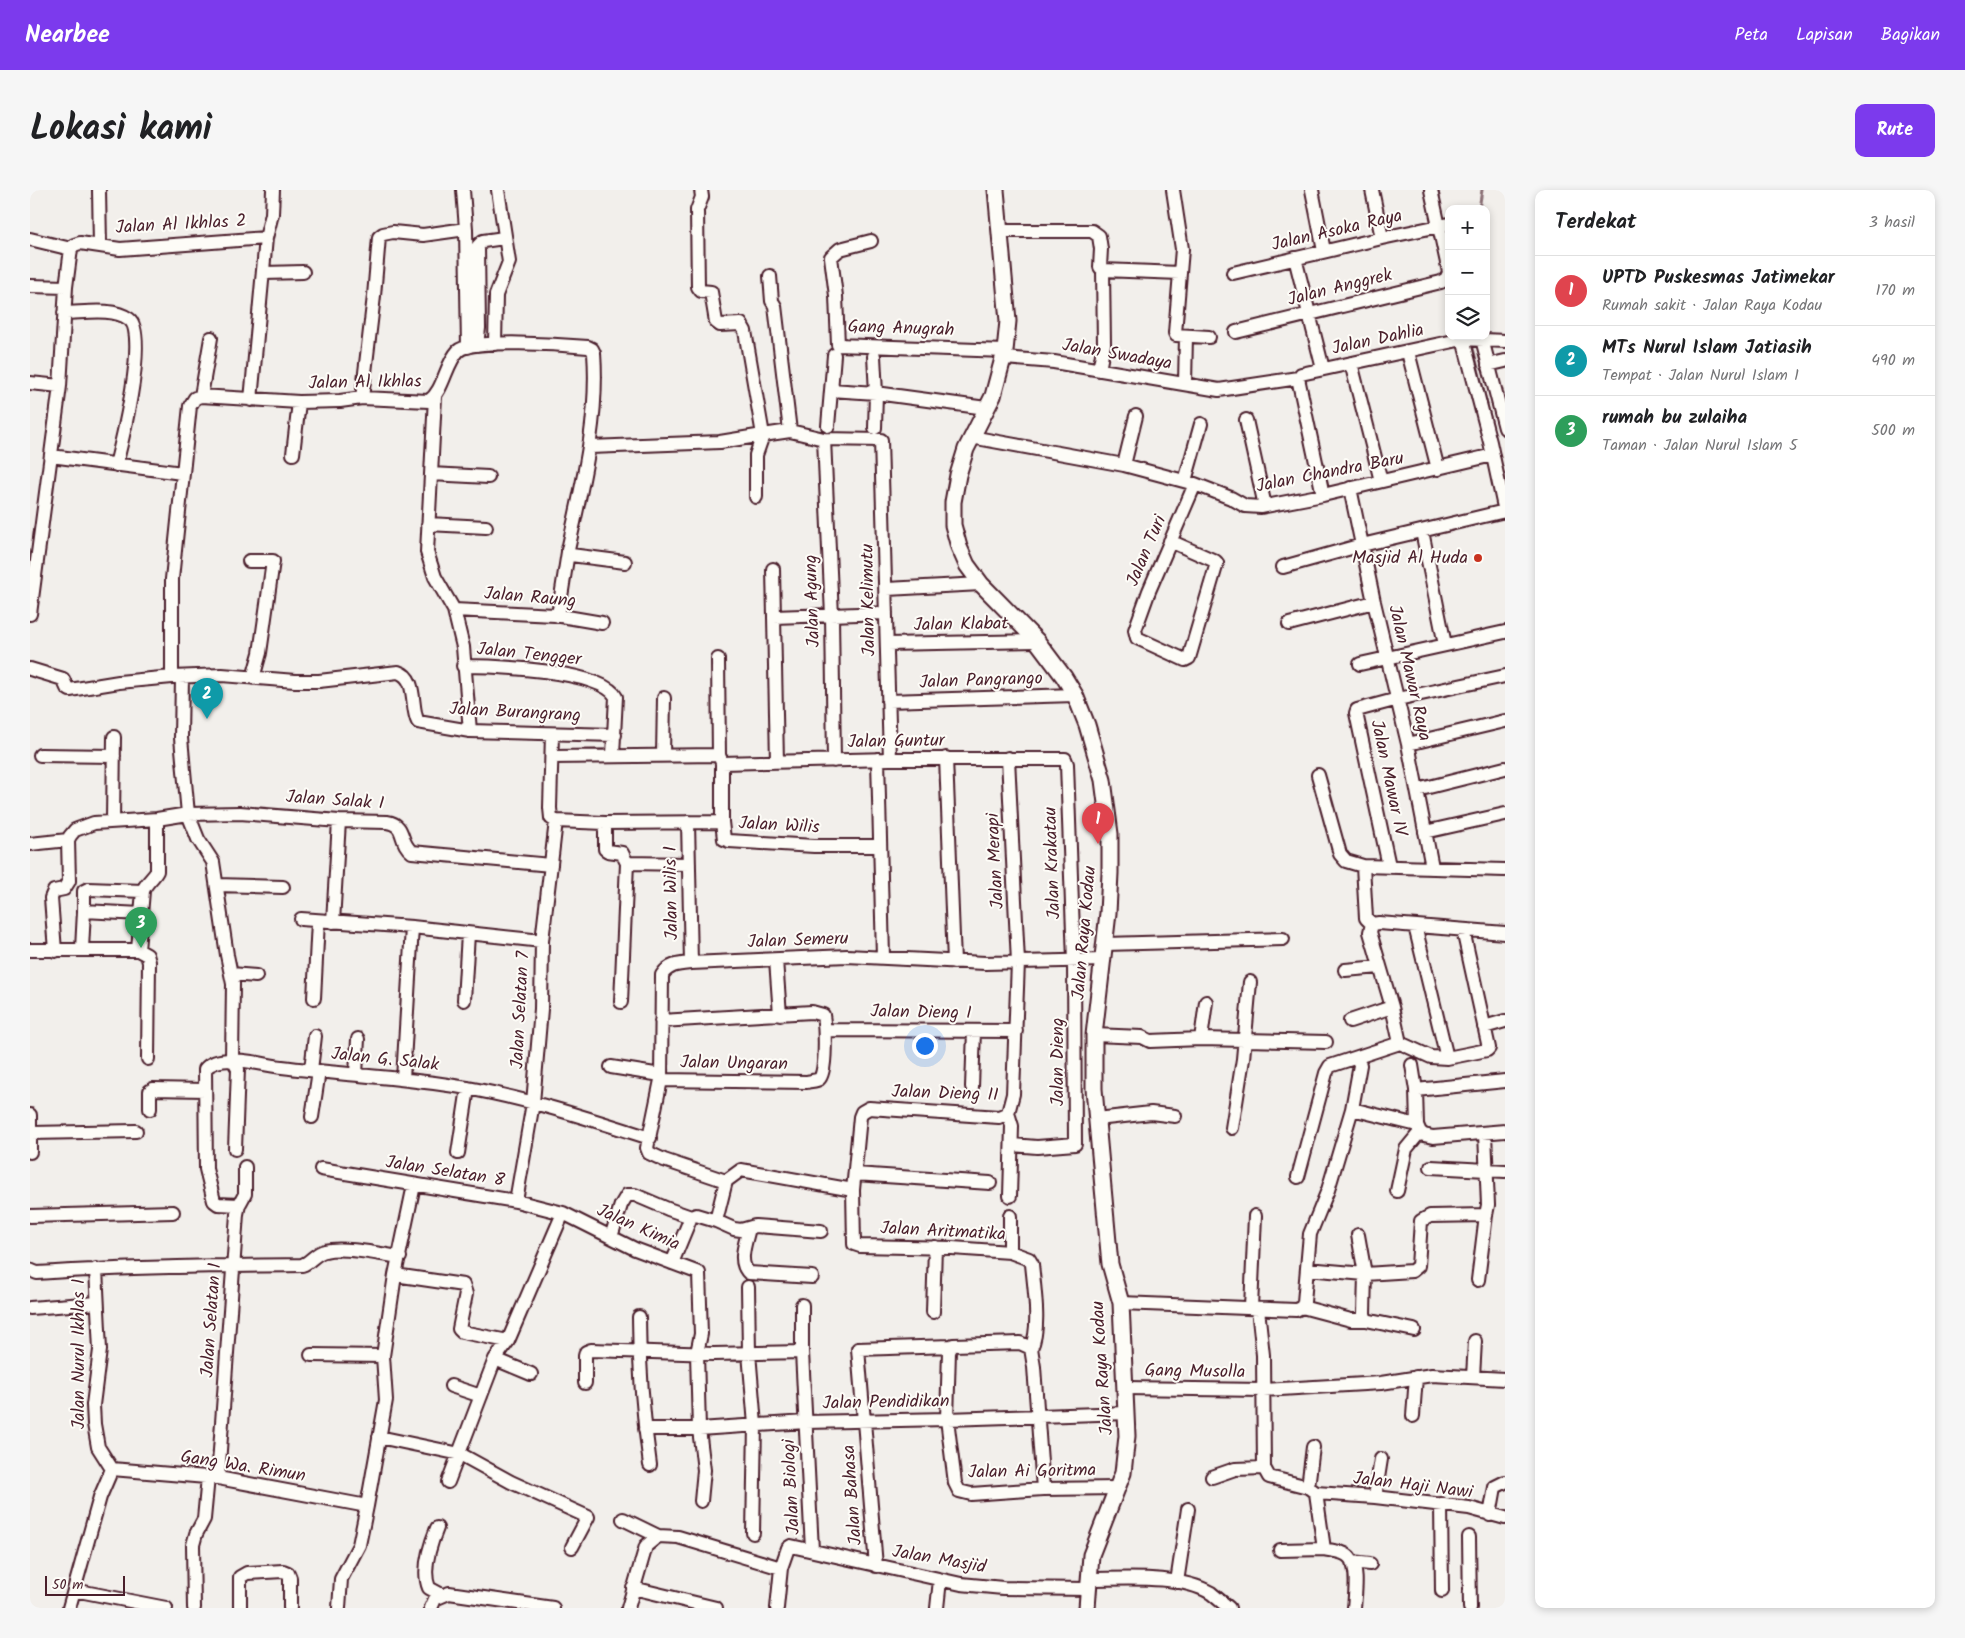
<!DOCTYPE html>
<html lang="id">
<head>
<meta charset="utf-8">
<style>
  :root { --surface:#fff; --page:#f6f6f6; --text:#202124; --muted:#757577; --line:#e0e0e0; --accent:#7c3aed }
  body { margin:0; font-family:Kalam,sans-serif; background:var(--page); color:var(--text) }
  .controls { position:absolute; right:15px; top:15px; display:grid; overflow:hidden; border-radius:10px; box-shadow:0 2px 8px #0003 }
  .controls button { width:45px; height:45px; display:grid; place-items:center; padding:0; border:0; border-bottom:1px solid var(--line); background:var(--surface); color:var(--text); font:25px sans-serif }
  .scale { position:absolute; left:15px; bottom:12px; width:80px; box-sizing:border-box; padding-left:5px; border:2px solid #4a1f2b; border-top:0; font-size:14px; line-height:18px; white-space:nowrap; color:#4a1f2b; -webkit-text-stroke:4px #fdfcf7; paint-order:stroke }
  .you { position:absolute; left:894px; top:855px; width:18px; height:18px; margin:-12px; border:4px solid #fff; border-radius:50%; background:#1a73e8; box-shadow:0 0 0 8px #1a73e833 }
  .badge { display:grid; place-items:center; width:32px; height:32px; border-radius:50%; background:var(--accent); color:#fff; font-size:16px; font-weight:700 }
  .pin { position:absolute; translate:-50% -41px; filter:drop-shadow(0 1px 2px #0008) }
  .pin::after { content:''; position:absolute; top:26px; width:18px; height:15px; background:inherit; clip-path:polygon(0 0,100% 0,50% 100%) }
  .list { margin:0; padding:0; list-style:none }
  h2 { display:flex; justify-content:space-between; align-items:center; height:65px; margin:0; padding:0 20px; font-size:21px }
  h2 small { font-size:16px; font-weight:400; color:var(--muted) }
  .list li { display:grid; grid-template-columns:32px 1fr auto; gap:15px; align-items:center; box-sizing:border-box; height:70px; padding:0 20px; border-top:1px solid var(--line) }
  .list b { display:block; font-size:19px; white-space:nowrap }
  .list p { margin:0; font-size:16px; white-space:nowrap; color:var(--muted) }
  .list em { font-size:16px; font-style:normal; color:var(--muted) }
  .icon { flex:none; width:28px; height:28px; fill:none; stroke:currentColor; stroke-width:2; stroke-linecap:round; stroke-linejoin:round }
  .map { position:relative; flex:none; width:1475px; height:1418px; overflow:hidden; border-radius:10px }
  header { display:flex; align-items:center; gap:30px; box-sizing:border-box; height:70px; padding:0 25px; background:var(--accent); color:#fff }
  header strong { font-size:24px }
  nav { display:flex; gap:28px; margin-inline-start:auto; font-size:18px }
  .intro { display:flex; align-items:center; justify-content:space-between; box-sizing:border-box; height:120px; padding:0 30px }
  h1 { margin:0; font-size:35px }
  .button { padding:12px 22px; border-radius:10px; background:var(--accent); color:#fff; font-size:18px; font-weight:700 }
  main { display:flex; gap:30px; padding:0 30px }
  aside { flex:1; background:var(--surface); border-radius:10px; box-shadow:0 2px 8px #0003 }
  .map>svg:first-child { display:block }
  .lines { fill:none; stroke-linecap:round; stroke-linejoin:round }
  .stream { stroke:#8b6f75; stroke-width:3 }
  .minor-casing { stroke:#4a1f2b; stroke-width:16 }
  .tertiary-casing { stroke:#4a1f2b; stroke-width:19 }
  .minor { stroke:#fdfcf7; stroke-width:12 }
  .tertiary { stroke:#fdfcf7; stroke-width:15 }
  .poi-dot { fill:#c8321e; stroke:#fdfcf7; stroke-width:2 }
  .labels { text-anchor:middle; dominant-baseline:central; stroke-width:4; stroke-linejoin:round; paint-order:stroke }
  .street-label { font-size:18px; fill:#4a1f2b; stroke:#fdfcf7 }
  .poi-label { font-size:18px; fill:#4a1f2b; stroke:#fdfcf7; text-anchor:end }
</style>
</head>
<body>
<header>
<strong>Nearbee</strong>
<nav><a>Peta</a><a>Lapisan</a><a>Bagikan</a></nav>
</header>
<div class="intro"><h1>Lokasi kami</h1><a class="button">Rute</a></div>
<main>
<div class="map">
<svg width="1475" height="1418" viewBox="0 0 1475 1418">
  <rect width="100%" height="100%" fill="#f2efeb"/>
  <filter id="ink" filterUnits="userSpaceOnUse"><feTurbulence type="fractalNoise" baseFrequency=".02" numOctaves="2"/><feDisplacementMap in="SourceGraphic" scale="10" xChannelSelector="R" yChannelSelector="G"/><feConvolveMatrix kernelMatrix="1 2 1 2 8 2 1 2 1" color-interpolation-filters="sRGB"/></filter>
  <g filter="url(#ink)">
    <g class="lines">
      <path class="stream" d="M 1449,19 L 1452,0
        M 1442,154 L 1462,235
        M 1469,266 L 1475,290"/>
      <defs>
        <path id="minor" d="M 69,0 L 70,55
          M 1143,0 L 1152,59 L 1145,143 L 1146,145 L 1179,147
          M 1282,0 L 1294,61
          M 1342,0 L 1352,48
          M 1401,0 L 1419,82
          M 436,39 L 438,157
          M 969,41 L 1062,41 L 1069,46 L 1071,59 L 1070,77 L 1073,80 L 1150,83
          M 0,49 L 41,59
          M 841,51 L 810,59 L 801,67 L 806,106 L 808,155 L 975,161
          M 41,59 L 44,55 L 50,53 L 90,59 L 236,48
          M 1265,68 L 1293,179
          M 234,83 L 273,82
          M 1203,83 L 1352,48 L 1419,34
          M 740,86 L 742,111 L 745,116 L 760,241
          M 0,96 L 36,97
          M 34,123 C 54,123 82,117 99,129 C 119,143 92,251 86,275
          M 1206,142 L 1411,92 L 1416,89 L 1419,83
          M 1433,149 L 1460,252 L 1475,322
          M 1452,149 L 1475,238
          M 465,154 L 466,105 L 479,72 L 468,0
          M 447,155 L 449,138 L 448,56 L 453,51 L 474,48
          M 1378,162 L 1408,279
          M 844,166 L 846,203 L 845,238
          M 974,168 L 1024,172 L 1189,200 L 1268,188
          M 1321,173 L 1351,291
          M 1458,175 L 1475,171
          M 1069,180 L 1074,154 L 1073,80
          M 0,193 L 30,196
          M 1155,194 L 1156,146
          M 801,200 L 846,203 L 956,218
          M 171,206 L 181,148
          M 405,207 L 397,362 L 405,387 L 424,420 L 433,457 L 440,541
          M 332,208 L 344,106 L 349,47 L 353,44 L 363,42 L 393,45 L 436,39 L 433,0
          M 221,210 L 236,48 L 242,24 L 243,0
          M 1216,230 L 1235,316
          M 798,236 L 804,165
          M 941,247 L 1094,275 L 1165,294 L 1201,308 L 1215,316 L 1231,317 L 1293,305 L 1463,265
          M 794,249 L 802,426 L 804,571
          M 560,257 L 690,252 L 733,245 L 715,141 L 711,134 L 690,135 L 686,132 L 681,102 L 671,101 L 668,97 L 667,20 L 672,7 L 671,0
          M 263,264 L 269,212
          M 21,266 L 152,283
          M 1094,275 L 1106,226
          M 401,284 L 458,287
          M 1155,291 L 1171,234
          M 1320,298 L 1344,412 L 1378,554 L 1402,677
          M 1293,305 L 1268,188 L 1271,184 L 1433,149 L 1475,151
          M 726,307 L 726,265 L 733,245 L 760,241 L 794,249 L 851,250 L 860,569
          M 398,334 L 456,337
          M 1392,341 L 1415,455
          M 1140,351 L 1185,371 L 1187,373 L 1159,468 L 1155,470 L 1107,448 L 1105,440 L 1119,401 L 1165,294
          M 219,371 L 243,371 L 230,463 L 223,488
          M 1253,377 L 1332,355 L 1475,321
          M 743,379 L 747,572
          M 857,399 L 951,394
          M 424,420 L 525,425 L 572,433
          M 0,424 L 30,196 L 36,97 L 41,59
          M 528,426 L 538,362
          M 744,427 L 856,423
          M 1259,434 L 1344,412
          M 857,454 L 1007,451
          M 688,469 L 689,565 L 692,573 L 692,632 L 694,649 L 699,651 L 784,656 L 849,656
          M 1330,474 L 1475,442
          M 433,476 C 463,476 573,480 586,507 L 583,565
          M 0,479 L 33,489 L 37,498 L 40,500 L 89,492 L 142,487
          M 152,487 L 151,548 L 158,624 L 168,649 L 183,672 L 197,765 L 203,794 L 202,869
          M 858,511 L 1045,505
          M 522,544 L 520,618 L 521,628 L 526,631
          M 585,545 L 440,541 L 388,532 C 380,517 388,488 368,482 L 289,491 L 265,491 L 192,485 L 142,487 L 142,389 L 160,216 L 165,208 L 171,206 L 269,212 L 310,211 L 332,208 L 399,211 C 414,200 415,175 428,161 C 441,148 536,155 558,157 L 562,159 L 564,163 C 569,230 552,295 538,360 L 541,365 L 595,372
          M 1378,554 L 1475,531
          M 10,565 L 84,566
          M 633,565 L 634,508
          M 522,567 L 689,565
          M 916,568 L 924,772
          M 978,568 L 988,772 L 983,904 L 978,923 L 969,927 L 839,918 L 832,922 L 830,927 L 823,1000 L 824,1054 L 830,1056 L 922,1058 L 980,1062 L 999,1069 L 1002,1074 C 1004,1096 1011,1139 1001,1158
          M 848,569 L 853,767
          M 692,573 L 860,569 L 1035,569 L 1037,574 L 1044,771 L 1045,954 L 1007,957 L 982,955
          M 1288,585 L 1310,664 L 1316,671 L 1333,676 L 1475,680
          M 1387,600 L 1475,578
          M 83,631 L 84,547
          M 526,631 L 575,633 L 692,632
          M 658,632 L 661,773
          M 575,633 L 575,659 L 578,661 L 592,663 L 597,673 L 591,812
          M 1395,642 L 1475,624
          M 0,654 L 38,650
          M 597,673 L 659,674
          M 1333,676 L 1336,728 L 1342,734
          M 1359,676 L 1326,523 L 1327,520 L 1368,509 L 1475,486
          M 187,695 L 253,697
          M 111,724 L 54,721 L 54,701 L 58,699 L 113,701
          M 271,729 L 382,737 L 512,751
          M 303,732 L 309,631
          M 1342,734 L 1349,733 L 1475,743
          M 1342,734 L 1340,742 L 1362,817 L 1370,853
          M 1385,736 L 1417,868
          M 1075,754 L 1253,749
          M 52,759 L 54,721
          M 0,760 L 108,760 L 117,765 L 119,772 L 118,869
          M 108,760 L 113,701 C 116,692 123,689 127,681 L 127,629
          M 25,761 L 21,708 L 24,701 L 34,699 L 39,691 L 38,650 L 40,646 L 45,640 L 64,633 L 127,629 L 158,624 L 210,623 L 309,631 L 357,632 C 377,635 368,652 382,662 L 521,675
          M 746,770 L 750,825
          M 1315,780 L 1350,777
          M 201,784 L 226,786
          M 284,808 L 288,731
          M 434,810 L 438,744
          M 1320,831 L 1362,817
          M 1454,837 L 1475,831
          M 795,840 L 986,841
          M 1064,845 L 1112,847 L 1120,851 L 1171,849 L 1296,852
          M 1171,849 L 1176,812
          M 1370,853 L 1401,867 L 1417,868 L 1457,860 L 1459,858 L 1433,740
          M 202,869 L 208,879 L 205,959
          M 1382,875 L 1386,900 L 1387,935 L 1390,942 L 1394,945 L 1403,947 L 1475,941
          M 581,877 L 631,885
          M 281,880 L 285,846
          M 326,884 L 328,849
          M 373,889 L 382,737
          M 631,890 L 777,892 C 780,891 786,891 789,889 C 797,883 795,836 793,825 L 782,822 L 631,831
          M 942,897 L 944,841
          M 1386,900 L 1475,891
          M 120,919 L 120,901 L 123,899 L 175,900
          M 1322,919 L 1387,935
          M 978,923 L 982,936 L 980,1006
          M 0,925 L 0,962
          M 282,927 L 289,881
          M 1067,929 L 1121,923 L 1145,926
          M 1202,938 L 1213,869 L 1220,792
          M 1,943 L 106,941
          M 428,963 L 438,898
          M 1401,977 L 1475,981
          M 291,979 L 486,1011 L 533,1023 L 605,1059 L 669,1083 L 671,1144 L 667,1163 L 669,1239 L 674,1280 L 671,1311
          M 825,984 L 960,993
          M 1268,987 L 1296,883 L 1300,876 L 1370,853
          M 696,991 L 634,970 L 619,963 L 617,958 L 631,890 L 632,785 C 639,774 650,774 661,773 L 817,766 L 955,773 L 1074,770
          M 696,991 L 711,980 L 823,1000
          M 1367,1001 L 1376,959 L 1390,942
          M 486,1011 L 503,913 L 511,819 L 512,751 L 526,631
          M 209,1015 L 188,1014 L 184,1011 L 176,979 L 175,879 C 190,861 232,875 252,877 C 313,885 375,887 437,898 C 499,909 560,929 620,948
          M 0,1026 L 143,1022
          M 686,1031 L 704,1039 L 711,1040 L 725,1036 L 791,1041
          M 719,1038 C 716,1052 707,1072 719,1083 L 782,1087
          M 581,1047 L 591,1015 L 597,1005 L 605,1005 L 638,1019 L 661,1027
          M 980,1062 L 980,1026
          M 642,1073 L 661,1027 L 666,1025 L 686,1031 L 696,991
          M 1277,1079 L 1335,1084 L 1382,1081 L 1388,1076 L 1391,1031 L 1400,1026 L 1456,1025 L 1458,1015 L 1455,943
          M 0,1080 L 7,1083 C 95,1077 183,1076 272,1075 C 281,1072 285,1063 295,1061 C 312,1056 350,1064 370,1067
          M 365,1085 L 433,1095 L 436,1104 L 429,1139 L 432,1142 L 478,1151
          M 1448,1090 L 1456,1025
          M 718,1097 L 719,1163 L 725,1235 L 723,1343
          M 1091,1113 L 1266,1120 L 1272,1117 L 1274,1112 L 1280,1044 L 1298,1000 L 1322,919 L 1330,875
          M 772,1115 L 772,1162 L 782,1360
          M 1272,1117 L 1321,1130 L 1336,1130 L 1334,1124 L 1335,1084 L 1328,1045
          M 0,1118 L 67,1113
          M 1221,1118 L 1225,1026
          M 1228,1119 L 1233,1165 L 1234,1278 L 1239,1287 L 1278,1297 L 1286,1303 L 1294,1359 C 1301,1361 1315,1361 1320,1368 C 1329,1379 1325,1404 1324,1418
          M 903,1122 L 905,1057
          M 609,1127 C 609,1176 613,1226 620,1275
          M 1336,1130 L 1384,1140
          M 281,1165 L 353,1166
          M 465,1169 L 501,1184
          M 1443,1187 L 1445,1151
          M 555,1193 L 555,1166 L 556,1162 L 561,1160 L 684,1164 L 772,1162
          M 421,1196 L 451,1206
          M 1095,1198 L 1233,1200 L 1351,1193 L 1402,1185 L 1475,1189
          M 1383,1226 L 1386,1187
          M 615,1239 L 669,1239 L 776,1232 L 917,1229 L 1097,1223
          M 349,1247 L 430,1264 L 481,1292 L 558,1327 L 542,1357
          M 82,1279 L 188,1288 L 337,1316
          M 1182,1287 L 1205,1279 L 1234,1278
          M 188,1288 L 207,1024 L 209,1015 L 215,1004 L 215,977
          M 418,1292 L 465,1169 L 478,1151 L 533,1023
          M 1278,1297 L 1283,1257
          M 1013,1299 L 1004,1177 L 1001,1158 L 990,1153 L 923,1155 L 919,1161 L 917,1229 L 925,1293 L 929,1301 L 941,1304 L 1013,1299 L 1088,1298
          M 1286,1303 L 1345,1307 L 1439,1318 L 1475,1328
          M 1345,1307 L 1351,1269
          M 1411,1314 L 1412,1401
          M 1460,1325 L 1465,1297 L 1475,1292
          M 593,1329 L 628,1346
          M 407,1338 C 400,1355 392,1381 399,1398 L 412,1405
          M 1439,1347 L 1440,1418
          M 1250,1360 L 1294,1359
          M 1322,1372 L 1340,1374
          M 846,1376 L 828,1159 L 921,1156
          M 1058,1389 C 1094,1389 1149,1384 1181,1403 C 1187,1408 1193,1413 1199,1418
          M 1147,1392 L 1158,1319
          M 603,1398 L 686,1418
          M 44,1400 L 136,1418
          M 39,1418 L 70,1307 L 82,1279 L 68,1257 L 64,1234 L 63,1215 L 70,1160 L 66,1079
          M 164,1418 L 163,1355 L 166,1344 L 174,1329 L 178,1287
          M 210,1418 L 210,1387 L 217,1383 L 253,1381 L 258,1383 L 260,1388 L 260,1418
          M 309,1418 L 311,1389 L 329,1355 L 337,1316 L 356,1210 L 353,1166 L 365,1085 L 384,995
          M 401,1418 L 405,1409 L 419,1403 L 523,1418
          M 598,1418 L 616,1356 L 628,1346 L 648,1347 L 751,1378
          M 747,1418 L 751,1378 L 758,1358 L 761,1356 L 931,1394 L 973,1398 L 1057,1399
          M 907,1418 L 910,1390"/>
        <path id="tertiary" d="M 966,0 L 978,131 L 975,161 L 963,206 L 936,259 L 928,285 L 923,312 L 923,335 L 929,357 L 937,375 L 951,394 L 1007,451 L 1034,487 L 1045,505 L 1057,535 L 1073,590 L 1080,644 L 1080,683 L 1078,723 L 1064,845 L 1064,899 L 1080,1074 L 1091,1113 L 1097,1246 L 1093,1283 L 1061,1365 L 1057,1418"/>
      </defs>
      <use href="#minor" class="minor-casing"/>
      <use href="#tertiary" class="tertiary-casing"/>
      <use href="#minor" class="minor"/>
      <use href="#tertiary" class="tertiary"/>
    </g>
  </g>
  <circle class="poi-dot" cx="1448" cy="368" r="5"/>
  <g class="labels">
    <g class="street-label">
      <text transform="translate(151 35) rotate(-3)">Jalan Al Ikhlas 2</text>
      <text transform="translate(1307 41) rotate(-13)">Jalan Asoka Raya</text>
      <text transform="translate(1310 98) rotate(-14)">Jalan Anggrek</text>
      <text transform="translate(871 139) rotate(2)">Gang Anugrah</text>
      <text transform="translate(1348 150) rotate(-12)">Jalan Dahlia</text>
      <text transform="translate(1087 165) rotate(10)">Jalan Swadaya</text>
      <text transform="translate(335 193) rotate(-1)">Jalan Al Ikhlas</text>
      <text transform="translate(1300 283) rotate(-11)">Jalan Chandra Baru</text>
      <text transform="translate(1117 361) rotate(-67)">Jalan Turi</text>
      <text transform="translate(500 408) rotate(5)">Jalan Raung</text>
      <text transform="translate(839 410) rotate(-91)">Jalan Kelimutu</text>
      <text transform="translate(783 411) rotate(-92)">Jalan Agung</text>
      <text transform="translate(931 435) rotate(-1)">Jalan Klabat</text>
      <text transform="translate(499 465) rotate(6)">Jalan Tengger</text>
      <text transform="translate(1379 483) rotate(77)">Jalan Mawar Raya</text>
      <text transform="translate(951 491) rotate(-2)">Jalan Pangrango</text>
      <text transform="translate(485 523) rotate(3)">Jalan Burangrang</text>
      <text transform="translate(866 552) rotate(-1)">Jalan Guntur</text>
      <text transform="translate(1358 588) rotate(78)">Jalan Mawar IV</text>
      <text transform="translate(305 611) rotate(4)">Jalan Salak I</text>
      <text transform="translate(749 636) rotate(3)">Jalan Wilis</text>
      <text transform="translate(966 671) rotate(-93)">Jalan Merapi</text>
      <text transform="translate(1023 673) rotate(-92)">Jalan Krakatau</text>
      <text transform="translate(642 703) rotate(-91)">Jalan Wilis 1</text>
      <text transform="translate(1055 743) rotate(-85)">Jalan Raya Kodau</text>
      <text transform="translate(768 751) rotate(-2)">Jalan Semeru</text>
      <text transform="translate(491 820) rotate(-87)">Jalan Selatan 7</text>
      <text transform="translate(891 823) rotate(1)">Jalan Dieng I</text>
      <text transform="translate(355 870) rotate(6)">Jalan G. Salak</text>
      <text transform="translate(1028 872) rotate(-90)">Jalan Dieng</text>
      <text transform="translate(704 874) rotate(1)">Jalan Ungaran</text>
      <text transform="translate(915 904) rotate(2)">Jalan Dieng II</text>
      <text transform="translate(415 982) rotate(9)">Jalan Selatan 8</text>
      <text transform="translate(608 1038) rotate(24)">Jalan Kimia</text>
      <text transform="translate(913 1042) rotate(3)">Jalan Aritmatika</text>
      <text transform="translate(182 1130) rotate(-86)">Jalan Selatan 1</text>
      <text transform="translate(49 1164) rotate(-90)">Jalan Nurul Ikhlas 1</text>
      <text transform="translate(1073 1178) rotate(-94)">Jalan Raya Kodau</text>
      <text transform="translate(1165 1182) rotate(1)">Gang Musolla</text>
      <text transform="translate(856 1213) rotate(-1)">Jalan Pendidikan</text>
      <text transform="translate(213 1277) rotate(9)">Gang Wa. Rimun</text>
      <text transform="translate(1002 1282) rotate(-1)">Jalan Ai Goritma</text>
      <text transform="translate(1383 1296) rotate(7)">Jalan Haji Nawi</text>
      <text transform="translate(762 1297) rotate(-93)">Jalan Biologi</text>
      <text transform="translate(823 1305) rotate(-94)">Jalan Bahasa</text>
      <text transform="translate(909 1370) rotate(10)">Jalan Masjid</text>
    </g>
    <g class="poi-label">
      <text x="1438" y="368">Masjid Al Huda</text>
    </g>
  </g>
</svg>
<div class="controls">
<button>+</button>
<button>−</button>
<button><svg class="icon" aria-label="layers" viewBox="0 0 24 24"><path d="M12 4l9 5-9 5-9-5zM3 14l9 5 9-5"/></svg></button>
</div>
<div class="scale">50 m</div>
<div class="you"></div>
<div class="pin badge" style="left:1068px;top:654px;background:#e0444e">1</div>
<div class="pin badge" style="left:177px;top:529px;background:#0f9aa8">2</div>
<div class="pin badge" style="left:111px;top:758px;background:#2e9e5b">3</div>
</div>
<aside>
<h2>Terdekat<small>3 hasil</small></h2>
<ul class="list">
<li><span class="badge" style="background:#e0444e">1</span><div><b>UPTD Puskesmas Jatimekar</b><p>Rumah sakit · Jalan Raya Kodau</p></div><em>170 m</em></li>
<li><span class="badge" style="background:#0f9aa8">2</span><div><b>MTs Nurul Islam Jatiasih</b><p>Tempat · Jalan Nurul Islam 1</p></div><em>490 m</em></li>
<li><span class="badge" style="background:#2e9e5b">3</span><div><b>rumah bu zulaiha</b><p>Taman · Jalan Nurul Islam 5</p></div><em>500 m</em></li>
</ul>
</aside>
</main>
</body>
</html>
